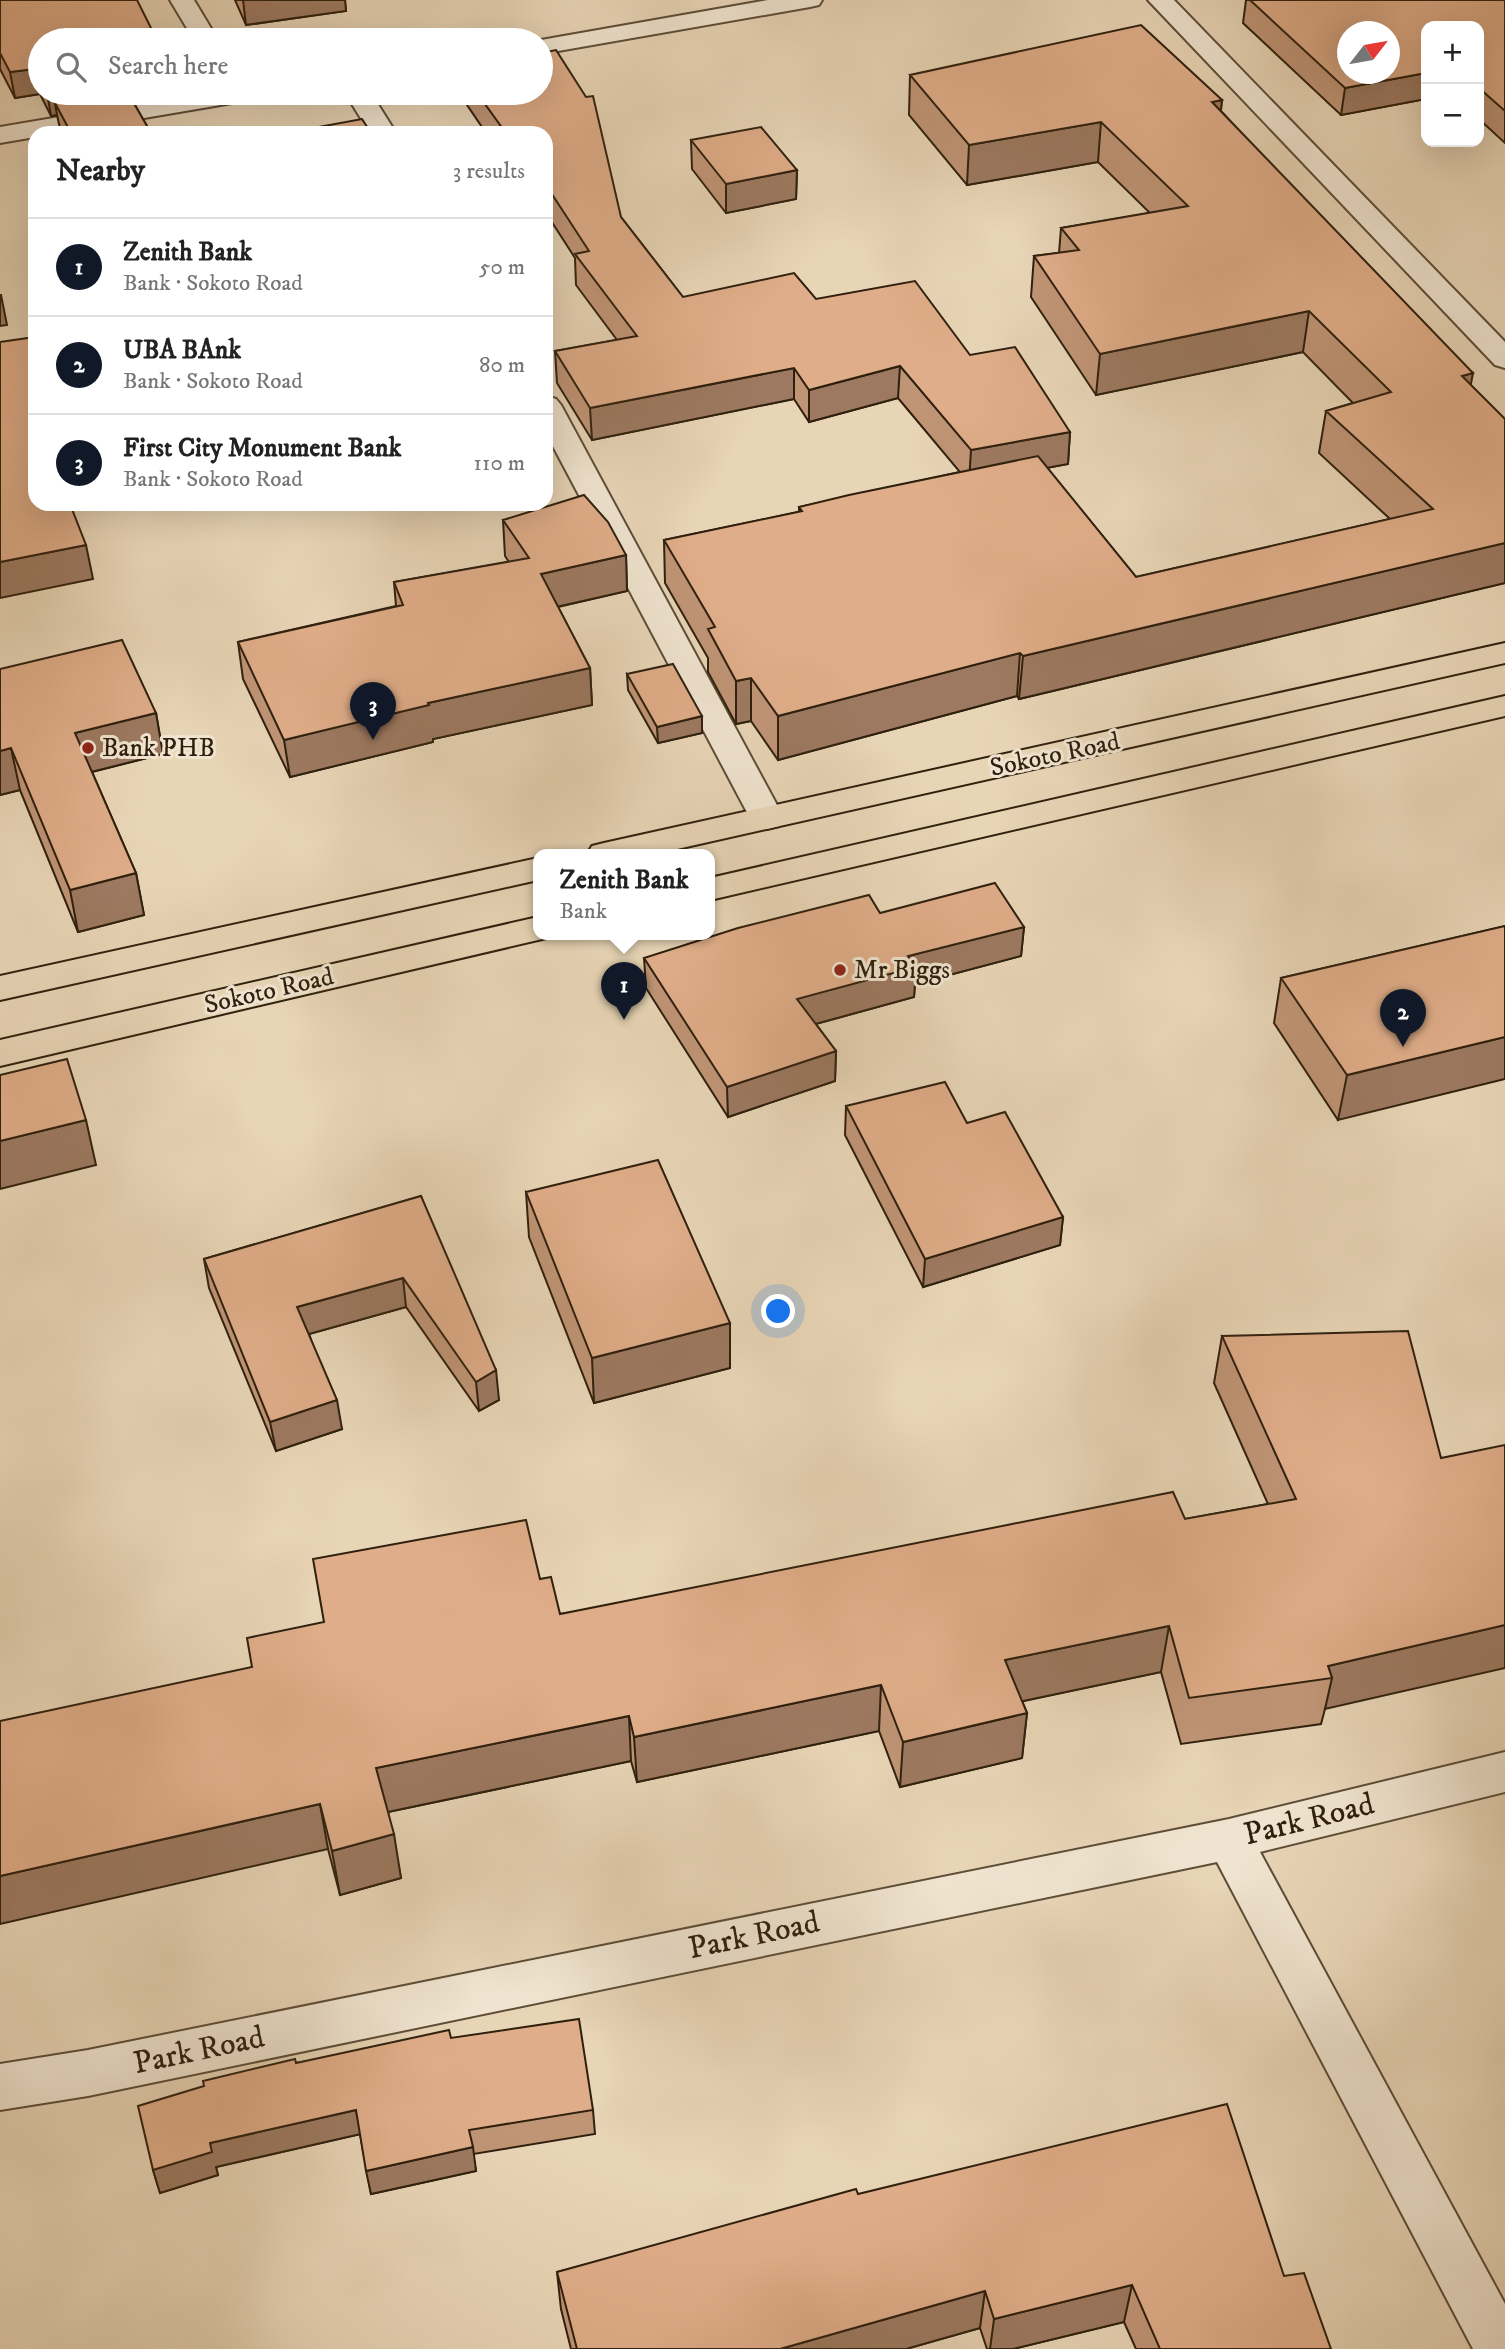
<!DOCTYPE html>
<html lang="en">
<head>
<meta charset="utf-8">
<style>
  :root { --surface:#fff; --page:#f2f2f2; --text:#222; --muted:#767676; --line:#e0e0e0; --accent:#111827 }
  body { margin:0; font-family:"IM FELL DW Pica",serif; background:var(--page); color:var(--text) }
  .controls { position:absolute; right:21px; top:21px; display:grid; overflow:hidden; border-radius:14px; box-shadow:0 7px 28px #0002 }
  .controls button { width:63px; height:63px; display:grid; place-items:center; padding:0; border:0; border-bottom:2px solid var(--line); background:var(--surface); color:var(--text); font:35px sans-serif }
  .compass { position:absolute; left:1337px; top:21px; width:63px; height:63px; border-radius:50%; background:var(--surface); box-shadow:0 7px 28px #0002; rotate:59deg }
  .you { position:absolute; left:779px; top:1312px; width:24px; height:24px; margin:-18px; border:5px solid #fff; border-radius:50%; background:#1a73e8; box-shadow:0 0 0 10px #1a73e833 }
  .badge { display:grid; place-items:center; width:46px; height:46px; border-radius:50%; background:var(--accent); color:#fff; font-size:23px; font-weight:700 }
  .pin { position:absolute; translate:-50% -58px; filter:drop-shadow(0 2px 4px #0008) }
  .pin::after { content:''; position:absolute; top:37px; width:24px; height:21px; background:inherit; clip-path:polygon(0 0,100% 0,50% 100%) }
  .popup { position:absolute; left:533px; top:849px; width:182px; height:91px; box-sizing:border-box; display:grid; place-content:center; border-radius:14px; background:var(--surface); filter:drop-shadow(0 2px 5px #0005); font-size:23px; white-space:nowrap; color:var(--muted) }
  .popup b { font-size:26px; color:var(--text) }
  .popup::after { content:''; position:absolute; left:50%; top:100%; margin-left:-14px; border:14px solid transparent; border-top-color:var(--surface) }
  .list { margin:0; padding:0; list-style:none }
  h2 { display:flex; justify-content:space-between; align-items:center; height:91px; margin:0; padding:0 28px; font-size:30px }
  h2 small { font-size:23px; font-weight:400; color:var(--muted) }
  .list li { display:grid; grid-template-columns:46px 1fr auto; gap:21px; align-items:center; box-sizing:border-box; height:98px; padding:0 28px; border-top:2px solid var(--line) }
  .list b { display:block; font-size:26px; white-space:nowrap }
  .list p { margin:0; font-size:23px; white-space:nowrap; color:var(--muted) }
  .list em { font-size:23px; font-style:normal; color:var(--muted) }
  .icon { flex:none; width:38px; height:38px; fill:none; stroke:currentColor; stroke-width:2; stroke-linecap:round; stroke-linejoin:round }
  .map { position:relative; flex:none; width:1505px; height:2349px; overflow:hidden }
  .search { position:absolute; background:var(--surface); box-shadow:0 7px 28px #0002; left:28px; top:28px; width:525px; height:77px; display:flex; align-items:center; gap:18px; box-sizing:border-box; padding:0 24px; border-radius:38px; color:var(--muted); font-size:26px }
  .panel { position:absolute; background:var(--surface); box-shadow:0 7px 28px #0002; left:28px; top:126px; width:525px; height:385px; border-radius:21px }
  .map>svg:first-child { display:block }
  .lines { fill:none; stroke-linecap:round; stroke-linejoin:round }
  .minor-casing { stroke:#5d4d38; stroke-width:4 }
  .major-casing { stroke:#2f200e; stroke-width:4 }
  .minor { fill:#f0e4d0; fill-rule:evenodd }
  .major { fill:#e8d5b6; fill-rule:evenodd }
  .wall { fill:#c09576; stroke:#2f200e; stroke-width:2 }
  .shaded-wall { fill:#9c7960; stroke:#2f200e; stroke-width:2 }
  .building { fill:#dfad89; stroke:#2f200e; stroke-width:2; fill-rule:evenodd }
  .poi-dot { fill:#8f2418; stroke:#f0e4d0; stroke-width:2.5 }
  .labels { text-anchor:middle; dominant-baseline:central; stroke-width:6; stroke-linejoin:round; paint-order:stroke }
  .poi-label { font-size:26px; fill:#2f200e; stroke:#f0e4d0; text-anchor:start }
  .street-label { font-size:26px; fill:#2f200e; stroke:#f0e4d0 }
  .near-street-label { font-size:32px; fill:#2f200e; stroke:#f0e4d0 }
</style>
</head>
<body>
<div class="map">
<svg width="1505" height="2349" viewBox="0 0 1505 2349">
  <rect width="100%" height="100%" fill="#e8d5b6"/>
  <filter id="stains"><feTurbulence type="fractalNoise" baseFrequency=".00286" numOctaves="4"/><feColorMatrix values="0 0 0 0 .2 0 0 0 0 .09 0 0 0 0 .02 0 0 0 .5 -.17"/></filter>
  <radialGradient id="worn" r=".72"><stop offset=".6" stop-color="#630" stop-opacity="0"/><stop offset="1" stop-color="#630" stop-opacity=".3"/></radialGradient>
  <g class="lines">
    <defs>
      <path id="minor" d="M 170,0 L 194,0 L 218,40 L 194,40 Z
        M 768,0 L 822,0 L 819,5 L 810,7 L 541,54 L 541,40 L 538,40 L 541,40 Z
        M 1148,0 L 1174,0 L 1505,342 L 1505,368 L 1495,365 Z
        M 201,93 L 257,93 L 253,98 L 244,101 L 56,133 L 35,133 L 35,137 L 0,143 L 0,127 Z
        M 345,93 L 371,93 L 396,133 L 370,133 Z
        M 546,396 L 556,399 L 561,405 L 784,818 L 779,826 L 767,829 L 755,826 L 750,818 L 546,433 Z
        M 1505,1752 L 1505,1792 L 1260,1852 L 1505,2304 L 1505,2349 L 1473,2349 L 1217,1862 L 88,2096 L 0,2110 L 0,2064 L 88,2050 L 1229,1819 Z"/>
      <path id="major" d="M 1505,643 L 1505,663 L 655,854 L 587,854 L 592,846 L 604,843 Z
        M 1505,696 L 1505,716 L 710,900 L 710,878 Z
        M 538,858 L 538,880 L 0,1000 L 0,976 Z
        M 538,917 L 538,934 L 552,934 L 551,937 L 0,1066 L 0,1040 Z"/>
    </defs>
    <use href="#minor" class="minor-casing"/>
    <use href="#major" class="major-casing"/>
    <use href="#minor" class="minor"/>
    <use href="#major" class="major"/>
  </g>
  <path class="wall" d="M 0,0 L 154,34 L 155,40 L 40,40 L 40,93 L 128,93 L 151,133 L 61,133 L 57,115 L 51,116 L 40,94 L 15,98 L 0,69 Z
    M 235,0 L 345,0 L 346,11 L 246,25 Z
    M 1246,0 L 1505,0 L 1505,143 L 1479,119 L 1479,26 L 1426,26 L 1426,99 L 1341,115 L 1243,23 Z
    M 910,75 L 1222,100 L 1221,111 L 1471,385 L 1505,583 L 1019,699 L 1017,696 L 778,760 L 751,721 L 736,724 L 708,672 L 708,658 L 665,583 L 664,540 L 799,512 L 799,507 L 960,472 L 898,398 L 809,422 L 794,399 L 592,440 L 557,383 L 555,351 L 617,340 L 576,285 L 575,258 L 546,213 L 546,133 L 486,133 L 461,96 L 460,93 L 541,93 L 621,217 L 683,297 L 816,299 L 970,355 L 1070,432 L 1068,464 L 1047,468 L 1136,577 L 1390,519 L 1319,453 L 1326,411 L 1353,403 L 1303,352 L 1096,395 L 1031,297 L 1034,256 L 1059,253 L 1061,228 L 1150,213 L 1098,162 L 967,185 L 909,115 Z
    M 691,140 L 797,170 L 796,199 L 726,213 L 692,169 Z
    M 503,520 L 626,555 L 627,591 L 558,607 L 590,668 L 592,705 L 433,739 L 433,742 L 290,777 L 243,679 L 238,642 L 396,606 L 394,582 L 509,562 L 505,556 Z
    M 0,669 L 156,713 L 163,754 L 92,772 L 136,873 L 144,915 L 78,932 L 20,790 L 0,795 Z
    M 627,674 L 702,733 L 658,743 L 628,690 Z
    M 880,913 L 1024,927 L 1021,956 L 915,984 L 914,997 L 816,1024 L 836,1051 L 835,1081 L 728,1117 L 646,988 L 644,958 Z
    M 1505,926 L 1338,1120 L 1274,1023 L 1281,978 Z
    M 846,1106 L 967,1123 L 1063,1217 L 1060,1245 L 923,1287 L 845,1135 Z
    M 526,1192 L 730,1323 L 730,1368 L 594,1403 L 529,1237 Z
    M 421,1196 L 499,1400 L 479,1411 L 406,1307 L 309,1334 L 342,1429 L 276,1451 L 209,1288 L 204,1259 Z
    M 1222,1336 L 1441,1458 L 1325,1709 L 1321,1724 L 1181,1744 L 1161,1672 L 1022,1701 L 1027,1713 L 1022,1758 L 900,1787 L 879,1731 L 637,1782 L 631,1761 L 388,1812 L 401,1878 L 340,1895 L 328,1849 L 252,1667 L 540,1579 L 560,1614 L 1185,1519 L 1268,1504 L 1214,1383 Z
    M 451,2038 L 593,2110 L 595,2134 L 473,2154 L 476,2171 L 371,2194 L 360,2134 L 216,2167 L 218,2175 L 160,2193 L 153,2170 L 296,2063 Z
    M 858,2194 L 1284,2276 L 1331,2349 L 1136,2349 L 1124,2322 L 1013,2349 L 987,2349 L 980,2328 L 906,2349 L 571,2349 L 561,2309 L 557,2272 Z"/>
  <path class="shaded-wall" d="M 243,0 L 345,0 L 346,11 L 246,25 Z
    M 154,34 L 155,40 L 113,40 Z
    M 35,69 L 40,94 L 15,98 L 10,72 Z
    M 1426,73 L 1426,99 L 1341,115 L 1345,88 Z
    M 47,93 L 120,93 L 55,103 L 57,115 L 51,116 Z
    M 1222,100 L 1217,140 L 1212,102 Z
    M 1101,122 L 1098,162 L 967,185 L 969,145 Z
    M 509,128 L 509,133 L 503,133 L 503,129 Z
    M 797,170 L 796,199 L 726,213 L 726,184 Z
    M 0,295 L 1,295 L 7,325 L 0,326 Z
    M 1309,311 L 1303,352 L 1096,395 L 1100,354 Z
    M 900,366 L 898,398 L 809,422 L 809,390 Z
    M 794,368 L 794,399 L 592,440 L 590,408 Z
    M 1473,373 L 1465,415 L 1462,376 Z
    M 1070,432 L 1068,464 L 969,482 L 971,450 Z
    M 1505,543 L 1505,583 L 1019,699 L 1023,656 Z
    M 86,545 L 93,579 L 0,598 L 0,562 Z
    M 626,555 L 627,591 L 543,610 L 541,574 Z
    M 1020,653 L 1017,696 L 778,760 L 778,716 Z
    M 590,668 L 592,705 L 433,739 L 433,742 L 290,777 L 284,740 L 428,703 Z
    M 751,678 L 751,721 L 736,724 L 736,681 Z
    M 156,713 L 163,754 L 83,774 L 75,733 Z
    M 702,716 L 702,733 L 658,743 L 657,727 Z
    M 11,748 L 20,790 L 0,795 L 0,751 Z
    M 136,873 L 144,915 L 78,932 L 70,890 Z
    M 1024,927 L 1021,956 L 915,984 L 914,997 L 797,1029 L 797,999 L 908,956 Z
    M 1505,1037 L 1505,1079 L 1338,1120 L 1347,1075 Z
    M 836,1051 L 835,1081 L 728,1117 L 727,1087 Z
    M 86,1120 L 96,1165 L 0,1189 L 0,1141 Z
    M 1063,1217 L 1060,1245 L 923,1287 L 925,1259 Z
    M 403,1278 L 406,1307 L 302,1336 L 297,1307 Z
    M 730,1323 L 730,1368 L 594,1403 L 592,1358 Z
    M 496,1370 L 499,1400 L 479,1411 L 476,1382 Z
    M 337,1400 L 342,1429 L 276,1451 L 270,1422 Z
    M 1505,1625 L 1505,1668 L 1325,1709 L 1332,1678 L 1328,1666 Z
    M 1169,1626 L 1161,1672 L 1000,1706 L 1005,1660 Z
    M 881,1685 L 879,1731 L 637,1782 L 634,1737 Z
    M 1027,1713 L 1022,1758 L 900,1787 L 903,1742 Z
    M 629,1716 L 631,1761 L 383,1813 L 376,1768 Z
    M 320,1804 L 328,1849 L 0,1924 L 0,1876 Z
    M 394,1834 L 401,1878 L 340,1895 L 332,1851 Z
    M 356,2110 L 361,2134 L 216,2167 L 218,2175 L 160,2193 L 153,2170 L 210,2143 Z
    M 473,2147 L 476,2171 L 371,2194 L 366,2171 Z
    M 1132,2285 L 1124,2322 L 1013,2349 L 990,2349 L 994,2319 Z
    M 985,2291 L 980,2328 L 906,2349 L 780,2349 Z"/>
  <path class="building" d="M 0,0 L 137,0 L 154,34 L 113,40 L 40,40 L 40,78 L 35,69 L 10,72 L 0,53 Z
    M 1250,0 L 1505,0 L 1505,111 L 1479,88 L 1479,26 L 1426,26 L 1426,73 L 1345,88 ZM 1348,32 L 1390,32 L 1390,74 L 1348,74 Z
    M 1141,25 L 1222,100 L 1212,102 L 1473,373 L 1462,376 L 1505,419 L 1505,543 L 1023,656 L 1020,653 L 778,716 L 751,678 L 736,681 L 708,629 L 715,627 L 664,540 L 802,511 L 799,507 L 849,495 L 1038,456 L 1136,577 L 1433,509 L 1326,411 L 1391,392 L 1309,311 L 1100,354 L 1034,256 L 1079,250 L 1061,228 L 1188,206 L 1101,122 L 969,145 L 910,75 Z
    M 556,50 L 586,97 L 593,96 L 621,217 L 683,297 L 794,273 L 816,299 L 915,281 L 970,355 L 1015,347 L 1070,432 L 971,450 L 900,366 L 809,390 L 794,368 L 590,408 L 555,351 L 637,336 L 575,254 L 589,251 L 546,185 L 546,133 L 512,133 L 509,128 L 503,129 L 477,93 L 541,93 L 541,53 Z
    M 115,93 L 128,93 L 151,133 L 71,133 L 55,103 Z
    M 362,119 L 371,133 L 303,133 L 302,130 Z
    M 761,127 L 797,170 L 726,184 L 691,140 Z
    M 35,337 L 35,504 L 70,504 L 86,545 L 0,562 L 0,342 Z
    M 584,495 L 608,522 L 626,555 L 541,574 L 590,668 L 428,703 L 429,705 L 284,740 L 238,642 L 403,605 L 394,582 L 529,558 L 503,520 Z
    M 122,640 L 156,713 L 75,733 L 136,873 L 70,890 L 11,748 L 0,751 L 0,669 Z
    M 673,664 L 702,716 L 657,727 L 627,674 Z
    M 995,883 L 1024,927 L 908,956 L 916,967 L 797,999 L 836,1051 L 727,1087 L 644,958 L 738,928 L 869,895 L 880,913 Z
    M 1505,926 L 1505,1037 L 1347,1075 L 1281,978 Z
    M 67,1059 L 86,1120 L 0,1141 L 0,1075 Z
    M 945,1082 L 967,1123 L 1005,1112 L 1063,1217 L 925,1259 L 846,1106 Z
    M 658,1160 L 730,1323 L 592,1358 L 526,1192 Z
    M 421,1196 L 496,1370 L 476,1382 L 403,1278 L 297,1307 L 337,1400 L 270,1422 L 204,1259 Z
    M 1408,1331 L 1441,1458 L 1505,1445 L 1505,1625 L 1328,1666 L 1332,1678 L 1189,1698 L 1169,1626 L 1005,1660 L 1027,1713 L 903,1742 L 881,1685 L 634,1737 L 629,1716 L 376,1768 L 394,1834 L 332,1851 L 320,1804 L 0,1876 L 0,1721 L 252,1667 L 247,1638 L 324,1622 L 313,1559 L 526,1520 L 540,1579 L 551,1577 L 560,1614 L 1173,1492 L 1185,1519 L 1296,1499 L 1222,1336 Z
    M 579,2019 L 593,2110 L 469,2130 L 473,2147 L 366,2171 L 356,2110 L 210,2143 L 212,2152 L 153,2170 L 138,2106 L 204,2086 L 203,2081 L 295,2059 L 296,2063 L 449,2030 L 451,2038 Z
    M 1227,2104 L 1284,2276 L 1304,2273 L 1331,2349 L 1160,2349 L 1132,2285 L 994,2319 L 985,2291 L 780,2349 L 577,2349 L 557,2272 L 856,2189 L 858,2194 Z"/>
  <g class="poi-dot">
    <circle cx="88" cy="748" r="7"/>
    <circle cx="840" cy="970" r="7"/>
  </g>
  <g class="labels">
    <g class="poi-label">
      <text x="102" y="748">Bank PHB</text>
      <text x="854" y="970">Mr Biggs</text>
    </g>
    <g class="street-label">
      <text transform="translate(1055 755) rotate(-12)">Sokoto Road</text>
      <text transform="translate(269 991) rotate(-13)">Sokoto Road</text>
    </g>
    <g class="near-street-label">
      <text transform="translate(1309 1820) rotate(-14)">Park Road</text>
      <text transform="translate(754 1936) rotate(-12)">Park Road</text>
      <text transform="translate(199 2051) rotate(-12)">Park Road</text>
    </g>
  </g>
  <rect width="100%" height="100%" filter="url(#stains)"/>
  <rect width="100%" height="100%" fill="url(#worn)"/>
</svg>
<div class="controls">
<button>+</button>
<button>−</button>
</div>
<svg class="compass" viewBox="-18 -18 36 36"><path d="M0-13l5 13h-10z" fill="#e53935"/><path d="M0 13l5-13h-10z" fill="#767676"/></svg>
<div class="you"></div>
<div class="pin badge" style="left:624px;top:1020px">1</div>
<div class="popup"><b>Zenith Bank</b>Bank</div>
<div class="pin badge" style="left:1403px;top:1047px">2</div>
<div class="pin badge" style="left:373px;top:740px">3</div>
<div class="search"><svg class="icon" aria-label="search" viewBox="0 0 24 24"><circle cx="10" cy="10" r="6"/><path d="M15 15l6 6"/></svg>Search here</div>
<section class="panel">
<h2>Nearby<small>3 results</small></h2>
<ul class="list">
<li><span class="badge">1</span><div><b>Zenith Bank</b><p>Bank · Sokoto Road</p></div><em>50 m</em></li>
<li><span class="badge">2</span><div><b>UBA BAnk</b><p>Bank · Sokoto Road</p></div><em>80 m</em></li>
<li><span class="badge">3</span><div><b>First City Monument Bank</b><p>Bank · Sokoto Road</p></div><em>110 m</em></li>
</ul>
</section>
</div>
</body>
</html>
